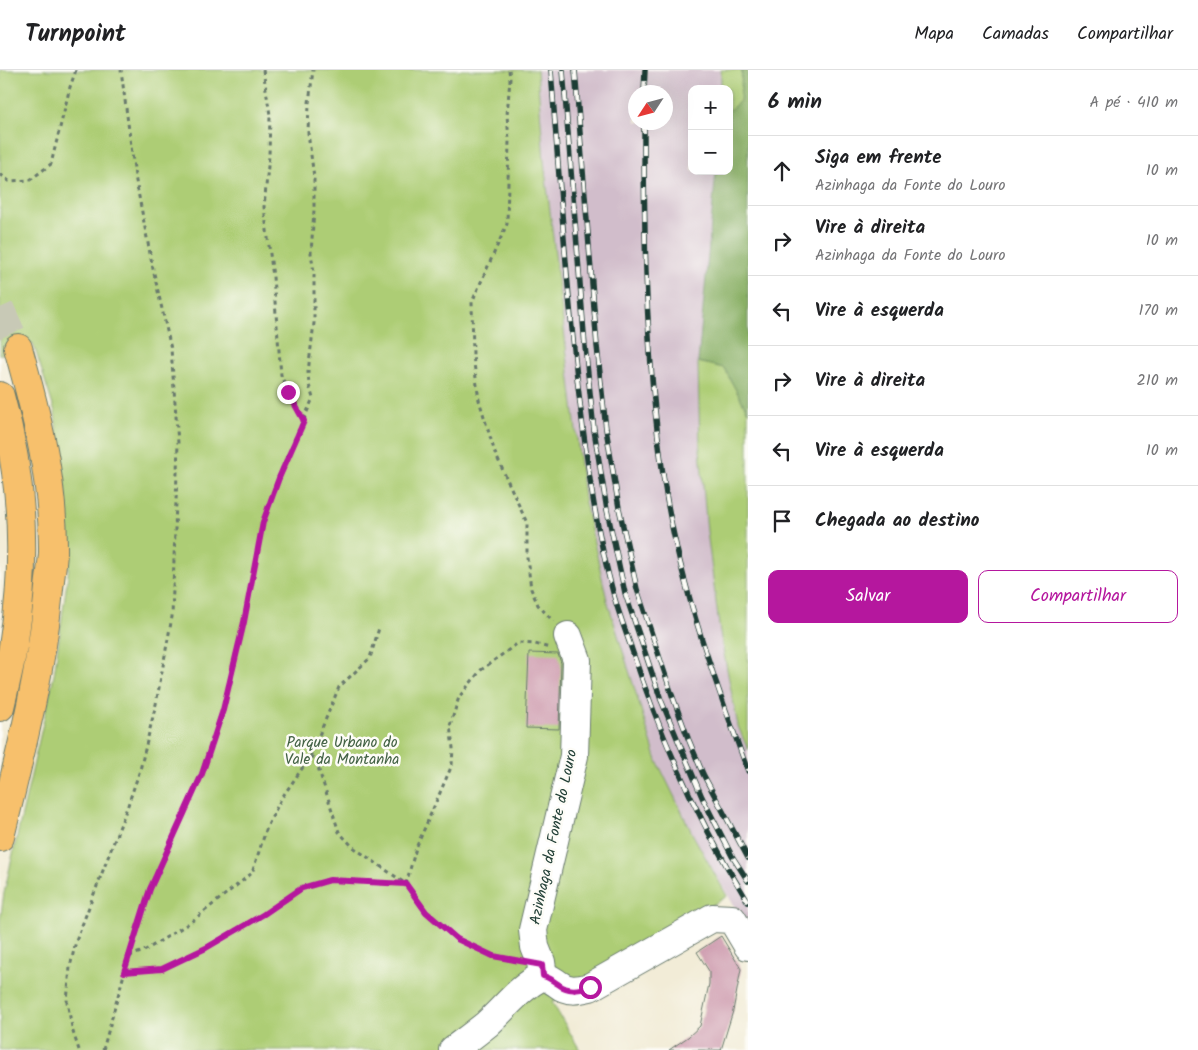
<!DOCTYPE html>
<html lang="pt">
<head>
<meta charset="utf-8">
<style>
  :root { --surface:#fff; --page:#f2f2f2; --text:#202124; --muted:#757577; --line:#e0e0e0; --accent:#b5179e }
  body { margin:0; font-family:Kalam,sans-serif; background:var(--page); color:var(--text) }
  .controls { position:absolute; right:15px; top:15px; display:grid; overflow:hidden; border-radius:10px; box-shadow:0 5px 20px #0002 }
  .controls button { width:45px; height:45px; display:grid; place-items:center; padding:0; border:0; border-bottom:1px solid var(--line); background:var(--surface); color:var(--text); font:25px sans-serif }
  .compass { position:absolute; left:628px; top:15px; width:45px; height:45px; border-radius:50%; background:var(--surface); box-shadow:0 5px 20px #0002; rotate:234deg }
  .stop { position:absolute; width:15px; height:15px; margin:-11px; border:4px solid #b5179e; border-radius:50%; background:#fff }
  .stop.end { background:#b5179e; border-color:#fff; box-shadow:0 1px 5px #0008 }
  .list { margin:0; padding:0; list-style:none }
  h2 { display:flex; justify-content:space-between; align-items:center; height:65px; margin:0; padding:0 20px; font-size:21px }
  h2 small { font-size:16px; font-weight:400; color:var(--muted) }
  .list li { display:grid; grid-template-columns:32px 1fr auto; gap:15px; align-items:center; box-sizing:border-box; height:70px; padding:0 20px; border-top:1px solid var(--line) }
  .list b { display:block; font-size:19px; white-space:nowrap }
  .list p { margin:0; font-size:16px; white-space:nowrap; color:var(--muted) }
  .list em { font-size:16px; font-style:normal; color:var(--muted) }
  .actions { display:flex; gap:10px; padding:15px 20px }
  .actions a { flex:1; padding:11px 0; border:1px solid var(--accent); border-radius:10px; text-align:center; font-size:18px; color:var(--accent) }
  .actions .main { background:var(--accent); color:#fff }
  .icon { flex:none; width:28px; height:28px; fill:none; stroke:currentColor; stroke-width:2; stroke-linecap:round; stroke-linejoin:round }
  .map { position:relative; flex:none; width:748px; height:980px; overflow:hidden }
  header { display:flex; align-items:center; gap:30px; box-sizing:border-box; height:70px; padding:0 25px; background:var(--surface); border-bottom:1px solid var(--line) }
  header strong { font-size:24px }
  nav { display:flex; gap:28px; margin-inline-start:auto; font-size:18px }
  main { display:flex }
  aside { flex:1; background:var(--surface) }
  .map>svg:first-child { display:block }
  .industrial { fill:#d1bdcb; fill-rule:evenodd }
  .green { fill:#adcd75; stroke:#668554 }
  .forest { fill:#8ab066; stroke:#54764d }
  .building { fill:#cf9eb0 }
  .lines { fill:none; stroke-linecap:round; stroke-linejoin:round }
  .highway-tunnel { stroke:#c8c9b6; stroke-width:28; stroke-dasharray:28 14; stroke-linecap:butt }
  .minor-casing { stroke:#697a6d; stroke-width:30 }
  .highway-casing { stroke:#697a6d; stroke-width:30 }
  .path { stroke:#697a6d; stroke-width:3; stroke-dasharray:4 4; stroke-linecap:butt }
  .minor { stroke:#fff; stroke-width:28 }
  .highway { stroke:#f7c06c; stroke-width:28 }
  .rail-casing { stroke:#1f3d34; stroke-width:5.5 }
  .rail { stroke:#fdfcf7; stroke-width:4; stroke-dasharray:11; stroke-linecap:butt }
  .route { stroke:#b5179e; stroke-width:6 }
  .labels { text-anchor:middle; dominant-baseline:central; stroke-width:5; stroke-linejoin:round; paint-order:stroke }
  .park-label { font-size:15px; fill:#426144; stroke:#fdfcf7 }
  .street-label { font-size:15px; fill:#1f3d34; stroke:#fdfcf7 }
</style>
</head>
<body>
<header>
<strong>Turnpoint</strong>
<nav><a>Mapa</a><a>Camadas</a><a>Compartilhar</a></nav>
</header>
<main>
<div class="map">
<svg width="748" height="980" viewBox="0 0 748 980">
  <rect width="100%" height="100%" fill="#fdfcf7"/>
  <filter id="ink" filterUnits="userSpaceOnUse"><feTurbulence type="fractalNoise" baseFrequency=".02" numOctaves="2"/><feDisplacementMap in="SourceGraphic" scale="10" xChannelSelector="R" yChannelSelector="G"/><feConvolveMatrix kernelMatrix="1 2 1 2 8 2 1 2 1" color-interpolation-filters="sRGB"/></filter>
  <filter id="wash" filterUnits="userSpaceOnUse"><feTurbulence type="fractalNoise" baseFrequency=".0096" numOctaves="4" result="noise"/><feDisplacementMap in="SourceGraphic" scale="20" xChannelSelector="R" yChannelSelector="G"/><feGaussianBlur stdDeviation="1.12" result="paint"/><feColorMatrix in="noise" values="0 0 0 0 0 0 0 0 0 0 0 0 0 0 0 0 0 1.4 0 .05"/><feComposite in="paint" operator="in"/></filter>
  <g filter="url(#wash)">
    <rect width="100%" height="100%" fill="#f2ecd7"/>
    <path class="industrial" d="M 537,0 L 721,0 L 721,19 L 692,19 L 692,101 L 716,101 L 698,292 L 700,379 L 707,461 L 720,563 L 738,656 L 748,680 L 748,860 L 693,765 L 657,691 L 607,530 L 584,428 L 544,91 ZM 636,22 L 666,22 L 666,52 L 636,52 Z"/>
    <path class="green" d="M 0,0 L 537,0 L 544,91 L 584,428 L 607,530 L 657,691 L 693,765 L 727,826 L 552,932 L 580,980 L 0,980 L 0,851 L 4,823 L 54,605 L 69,497 L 66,419 L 57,366 L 55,342 L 33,273 L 0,285 Z
      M 721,0 L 742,0 L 741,31 L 729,41 L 729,19 L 721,19 Z
      M 698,292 L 724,298 L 748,342 L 748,680 L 738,656 L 720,563 L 707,461 L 700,379 Z"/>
    <path class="forest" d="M 742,0 L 748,0 L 748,342 L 724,298 L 698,292 L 716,101 L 729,101 L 729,41 L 740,31 Z"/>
    <g id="blocks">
      <path class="building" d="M 529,583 L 558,584 L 561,593 L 559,659 L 526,658 Z
        M 721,866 L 741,899 L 733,941 L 721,980 L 669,980 L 688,967 L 700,956 L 709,914 L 709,901 L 697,882 Z"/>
    </g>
  </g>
  <g filter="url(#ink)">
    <use href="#blocks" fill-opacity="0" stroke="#697a6d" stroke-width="1"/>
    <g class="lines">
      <path class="highway-tunnel" d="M 0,238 L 18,278"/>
      <defs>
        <path id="minor" d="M 543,906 L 541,892 L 535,877 L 533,860 L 574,686 L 577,590 L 568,566
          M 543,906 C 549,907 553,911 558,914 C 568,922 578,920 590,917 L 712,848 L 732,849 L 748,876
          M 453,980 C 465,971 476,963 487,954 C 505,938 521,916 543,906"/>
        <path id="highway" d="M 0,326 C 23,407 27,487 14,570 C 11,593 5,615 0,637
          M 0,767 C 19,688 40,609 48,529 C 49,514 52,498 53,483 C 54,413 37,345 18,278"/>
      </defs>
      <use href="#minor" class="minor-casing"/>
      <use href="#highway" class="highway-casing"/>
      <path class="path" d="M 263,0 L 270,45 L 269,86 L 264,137 L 273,207 L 281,305 L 288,322 L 304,350
        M 509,0 L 510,9 L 507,45 L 509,70 L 507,154 L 472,232 L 473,286 L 479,330 L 495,383 L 527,453 L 527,487 L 531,519 L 538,535 L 553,551
        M 0,104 L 9,111 L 30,110 L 51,94 L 70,17 L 76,0
        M 310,687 L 315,688 L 339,762 L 353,777 L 406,814 L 426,842 L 457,869 L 493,886 L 516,891
        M 129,886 L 144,881 L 191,852 L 252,803 L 267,757 L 281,729 L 310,687 L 339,617 L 370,588 L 379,558
        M 125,902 L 162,899 L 206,878 L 264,844 L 302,818 L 330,810 L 406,814 L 416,778 L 452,695 L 453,678 L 450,656 L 459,627 L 481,600 L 518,573 L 535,574 L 550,578
        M 79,980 L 73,962 L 67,932 L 70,897 L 76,871 L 128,735 L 140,700 L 156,634 L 172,547 L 178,373 L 171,279 L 153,199 L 135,106 L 121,0
        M 103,980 L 129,886 L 150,819 L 202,704 L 223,640 L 244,552 L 263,452 L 279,407 L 313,328 L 309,315 L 308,302 L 314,253 L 314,203 L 311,183 L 314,140 L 314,107 L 308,63 L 309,33 L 313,0"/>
      <use href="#minor" class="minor"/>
      <use href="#highway" class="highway"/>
      <defs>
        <path id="rail" d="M 551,0 C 559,105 566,211 578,316 C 586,386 595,458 614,526 C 619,544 626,562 632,580 C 661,668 699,753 748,832
          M 563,0 L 585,276 L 594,360 L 607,440 L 625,523 L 661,630 L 702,727 L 732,786 L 748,811
          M 575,0 L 597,276 L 606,359 L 619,438 L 637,519 L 672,625 L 688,668 L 703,704 L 748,788
          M 644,22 L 645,0
          M 644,52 C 644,179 646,305 667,430 C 683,523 715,612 748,701"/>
      </defs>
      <use href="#rail" class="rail-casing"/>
      <use href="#rail" class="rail"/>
    </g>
  </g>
  <g class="lines" filter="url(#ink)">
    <path class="route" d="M 288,322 L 304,351 L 279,408 L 263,452 L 244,552 L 223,640 L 202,704 L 150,819 L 124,902 L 162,899 L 206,878 L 264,844 L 302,818 L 330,810 L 406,814 L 426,842 L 457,869 L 493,886 L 542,895 L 543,906 C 549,907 553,911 558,914 C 568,922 578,920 590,917"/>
  </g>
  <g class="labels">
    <g class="park-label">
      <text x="342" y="673">Parque Urbano do<tspan x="342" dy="17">Vale da Montanha</tspan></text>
    </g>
    <g class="street-label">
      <text transform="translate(554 767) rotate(-78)">Azinhaga da Fonte do Louro</text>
    </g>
  </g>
</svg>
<div class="controls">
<button>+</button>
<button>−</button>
</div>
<svg class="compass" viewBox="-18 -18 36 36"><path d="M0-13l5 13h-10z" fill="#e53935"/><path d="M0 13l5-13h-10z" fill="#757577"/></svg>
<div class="stop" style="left:590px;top:917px"></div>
<div class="stop end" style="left:288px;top:322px"></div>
</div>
<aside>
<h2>6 min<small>A pé · 410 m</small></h2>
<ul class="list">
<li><svg class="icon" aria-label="ahead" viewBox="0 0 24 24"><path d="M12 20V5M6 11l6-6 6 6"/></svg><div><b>Siga em frente</b><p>Azinhaga da Fonte do Louro</p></div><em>10 m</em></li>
<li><svg class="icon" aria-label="right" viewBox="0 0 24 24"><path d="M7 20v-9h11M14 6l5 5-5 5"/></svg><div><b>Vire à direita</b><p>Azinhaga da Fonte do Louro</p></div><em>10 m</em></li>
<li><svg class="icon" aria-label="left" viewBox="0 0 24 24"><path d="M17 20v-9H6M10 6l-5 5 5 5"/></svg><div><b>Vire à esquerda</b></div><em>170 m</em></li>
<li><svg class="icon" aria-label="right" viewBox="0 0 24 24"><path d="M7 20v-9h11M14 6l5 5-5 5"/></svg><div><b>Vire à direita</b></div><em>210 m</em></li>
<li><svg class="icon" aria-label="left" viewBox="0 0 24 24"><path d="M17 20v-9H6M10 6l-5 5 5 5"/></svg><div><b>Vire à esquerda</b></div><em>10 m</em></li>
<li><svg class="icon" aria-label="arrive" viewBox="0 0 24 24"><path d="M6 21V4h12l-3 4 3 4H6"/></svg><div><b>Chegada ao destino</b></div></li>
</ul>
<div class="actions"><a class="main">Salvar</a><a>Compartilhar</a></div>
</aside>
</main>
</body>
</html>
